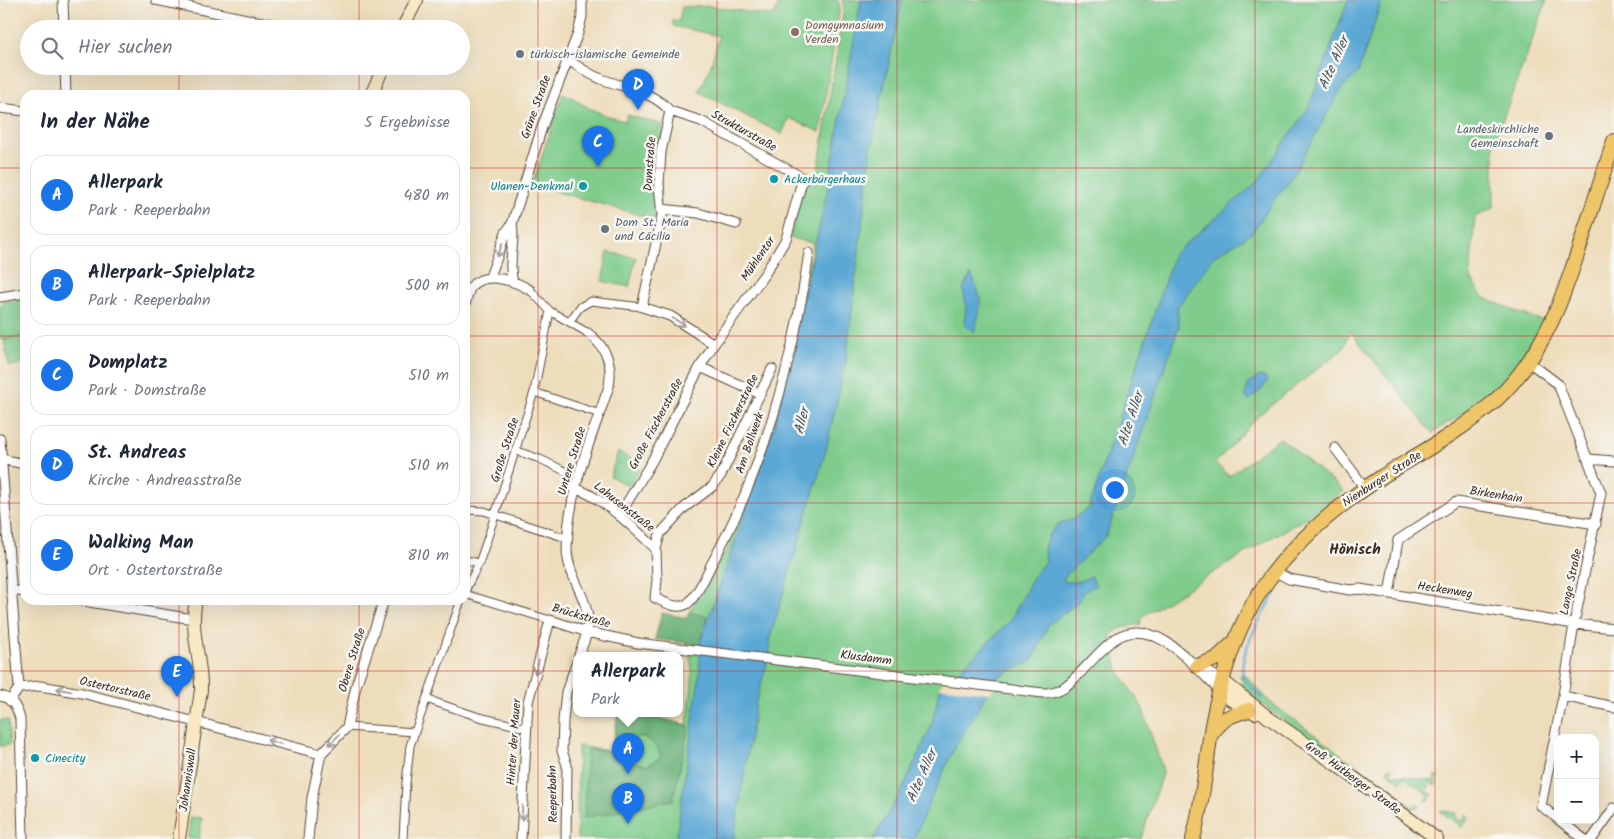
<!DOCTYPE html>
<html lang="de">
<head>
<meta charset="utf-8">
<style>
  :root { --surface:#fff; --page:#f2f2f3; --text:#1f2937; --muted:#747a83; --line:#e0e1e3; --accent:#1a73e8 }
  body { margin:0; font-family:Kalam,sans-serif; background:var(--page); color:var(--text) }
  .controls { position:absolute; right:15px; bottom:15px; display:grid; overflow:hidden; border-radius:10px; box-shadow:0 5px 20px #0002 }
  .controls button { width:45px; height:45px; display:grid; place-items:center; padding:0; border:0; border-bottom:1px solid var(--line); background:var(--surface); color:var(--text); font:25px sans-serif }
  .you { position:absolute; left:1114px; top:489px; width:18px; height:18px; margin:-12px; border:4px solid #fff; border-radius:50%; background:#1a73e8; box-shadow:0 0 0 8px #1a73e833 }
  .badge { display:grid; place-items:center; width:32px; height:32px; border-radius:50%; background:var(--accent); color:#fff; font-size:16px; font-weight:700 }
  .pin { position:absolute; translate:-50% -41px; filter:drop-shadow(0 1px 2px #0008) }
  .pin::after { content:''; position:absolute; top:26px; width:18px; height:15px; background:inherit; clip-path:polygon(0 0,100% 0,50% 100%) }
  .popup { position:absolute; left:573px; top:652px; width:110px; height:65px; box-sizing:border-box; display:grid; place-content:center; border-radius:10px; background:var(--surface); filter:drop-shadow(0 1px 4px #0005); font-size:16px; white-space:nowrap; color:var(--muted) }
  .popup b { font-size:19px; color:var(--text) }
  .popup::after { content:''; position:absolute; left:50%; top:100%; margin-left:-10px; border:10px solid transparent; border-top-color:var(--surface) }
  .list { margin:0; padding:0; list-style:none }
  h2 { display:flex; justify-content:space-between; align-items:center; height:65px; margin:0; padding:0 20px; font-size:21px }
  h2 small { font-size:16px; font-weight:400; color:var(--muted) }
  .list li { display:grid; grid-template-columns:32px 1fr auto; gap:15px; align-items:center; box-sizing:border-box; height:80px; margin:0 10px 10px; padding:0 10px; border:1px solid var(--line); border-radius:15px }
  .list b { display:block; font-size:19px; white-space:nowrap }
  .list p { margin:0; font-size:16px; white-space:nowrap; color:var(--muted) }
  .list em { font-size:16px; font-style:normal; color:var(--muted) }
  .icon { flex:none; width:28px; height:28px; fill:none; stroke:currentColor; stroke-width:2; stroke-linecap:round; stroke-linejoin:round }
  .map { position:relative; flex:none; width:1614px; height:839px; overflow:hidden }
  .search { position:absolute; background:var(--surface); box-shadow:0 5px 20px #0002; left:20px; top:20px; width:450px; height:55px; display:flex; align-items:center; gap:12px; box-sizing:border-box; padding:0 18px; border-radius:28px; color:var(--muted); font-size:19px }
  .panel { position:absolute; background:var(--surface); box-shadow:0 5px 20px #0002; left:20px; top:90px; width:450px; height:515px; border-radius:15px }
  .map>svg:first-child { display:block }
  .green { fill:#7fcc8c; stroke:#5d7b55 }
  .forest { fill:#67b078; stroke:#516d4b; fill-rule:evenodd }
  .water { fill:#5ca8d5; stroke:#4c697a }
  .pier { fill:#edb }
  .lines { fill:none; stroke-linecap:round; stroke-linejoin:round }
  .stream { stroke:#5ca8d5; stroke-width:2.5 }
  .pedestrian-casing { stroke:#564536; stroke-width:9 }
  .minor-casing { stroke:#564536; stroke-width:11 }
  .secondary-casing { stroke:#564536; stroke-width:14 }
  .primary-casing { stroke:#564536; stroke-width:16 }
  .pedestrian { stroke:#fff; stroke-width:7 }
  .minor { stroke:#fff; stroke-width:9 }
  .secondary { stroke:#f8e8c3; stroke-width:12 }
  .primary { stroke:#eec569; stroke-width:14 }
  .oneway { stroke:#a79f9a }
  .grid { fill:none; stroke:#d62828; stroke-width:1; stroke-opacity:0.55 }
  .education-dot { fill:#8d6e63; stroke:#f6f6f2; stroke-width:2 }
  .worship-dot { fill:#6b7280; stroke:#f6f6f2; stroke-width:2 }
  .culture-dot { fill:#0f9aa8; stroke:#f6f6f2; stroke-width:2 }
  .labels { text-anchor:middle; dominant-baseline:central; stroke-width:5; stroke-linejoin:round; paint-order:stroke }
  .education-label { font-size:12px; fill:#785e54; stroke:#f6f6f2; text-anchor:start }
  .worship-label { font-size:12px; fill:#5b616d; stroke:#f6f6f2; text-anchor:start }
  .street-label { font-size:12px; fill:#3b2a1e; stroke:#f6f6f2 }
  .culture-label { font-size:12px; fill:#0d838f; stroke:#f6f6f2; text-anchor:start }
  .water-label { font-size:14px; font-style:italic; fill:#47565e; stroke:#f6f6f2 }
  .quarter-label { font-size:15px; font-weight:bold; fill:#3b2a1e; stroke:#f6f6f2 }
</style>
</head>
<body>
<div class="map">
<svg width="1614" height="839" viewBox="0 0 1614 839">
  <rect width="100%" height="100%" fill="#f6f6f2"/>
  <filter id="ink" filterUnits="userSpaceOnUse"><feTurbulence type="fractalNoise" baseFrequency=".02" numOctaves="2"/><feDisplacementMap in="SourceGraphic" scale="10" xChannelSelector="R" yChannelSelector="G"/><feConvolveMatrix kernelMatrix="1 2 1 2 8 2 1 2 1" color-interpolation-filters="sRGB"/></filter>
  <filter id="wash" filterUnits="userSpaceOnUse"><feTurbulence type="fractalNoise" baseFrequency=".0096" numOctaves="4" result="noise"/><feDisplacementMap in="SourceGraphic" scale="20" xChannelSelector="R" yChannelSelector="G"/><feGaussianBlur stdDeviation="1.12" result="paint"/><feColorMatrix in="noise" values="0 0 0 0 0 0 0 0 0 0 0 0 0 0 0 0 0 1.4 0 .05"/><feComposite in="paint" operator="in"/></filter>
  <g filter="url(#wash)">
    <rect width="100%" height="100%" fill="#edb"/>
    <path class="green" d="M 780,0 L 838,0 L 840,7 L 820,132 L 789,118 L 782,134 L 699,92 L 710,68 L 719,36 L 673,26 L 673,20 L 679,21 L 682,7 L 709,6 L 774,16 Z
      M 842,0 L 1547,0 L 1494,143 L 1494,208 L 1475,217 L 1470,277 L 1483,297 L 1517,312 L 1546,322 L 1513,371 L 1478,404 L 1432,433 L 1350,331 L 1344,348 L 1260,414 L 1215,463 L 1229,476 L 1280,438 L 1344,491 L 1303,520 L 1262,543 L 1146,614 L 1142,618 L 1140,625 C 1128,625 1121,628 1111,634 L 1117,668 L 1142,707 L 1163,771 L 1141,839 L 577,839 L 578,746 L 612,751 L 618,713 L 640,713 L 687,725 C 689,703 696,677 689,655 L 694,655 L 696,634 L 703,616 L 689,612 L 724,553 L 726,554 L 770,432 L 794,338 L 813,243 L 790,238 L 806,181 L 816,183 L 844,7 Z
      M 563,94 C 574,97 578,102 587,107 C 599,113 612,118 625,121 L 627,115 L 663,125 L 659,220 L 532,185 Z
      M 608,252 L 636,258 L 629,287 L 602,281 Z
      M 25,299 L 25,335 L 0,340 L 0,306 L 3,302 Z
      M 25,337 L 25,363 L 9,366 L 4,340 Z
      M 618,452 L 642,465 L 630,487 L 610,476 Z
      M 1240,675 L 1247,677 L 1270,702 L 1342,755 L 1339,759 L 1336,759 L 1240,688 L 1243,683 Z
      M 0,720 L 8,720 L 10,745 L 0,746 Z
      M 1344,757 L 1413,807 L 1416,803 L 1420,806 L 1419,808 C 1401,814 1355,774 1339,763 Z
      M 1388,768 L 1392,768 L 1391,774 L 1434,781 L 1435,775 L 1438,776 L 1436,785 L 1430,783 L 1427,792 L 1433,794 L 1428,801 L 1426,800 L 1429,795 L 1405,778 L 1401,782 L 1387,772 Z
      M 1441,810 L 1456,813 L 1456,819 L 1464,820 L 1465,814 L 1469,817 L 1462,827 L 1440,811 Z
      M 190,817 L 202,818 L 199,839 L 188,839 Z"/>
    <path class="forest" d="M 689,612 L 708,617 L 701,645 L 655,639 L 662,613 L 687,618 Z
      M 618,713 L 640,713 L 689,726 L 673,800 L 584,818 L 587,749 L 612,752 ZM 640,736 C 652,740 657,745 661,757 L 648,766 L 632,761 L 631,754 L 633,740 Z"/>
    <path class="water" d="M 861,0 L 902,0 L 871,149 L 846,361 L 826,450 L 769,641 L 770,653 L 755,705 L 734,839 L 676,839 L 699,678 L 701,640 L 774,427 L 827,192 Z
      M 1348,0 L 1382,0 L 1358,73 L 1342,88 L 1289,182 L 1275,199 L 1251,234 L 1214,256 L 1177,308 L 1179,327 L 1106,536 L 1064,577 L 1064,582 L 1077,582 L 1091,576 L 1096,585 L 1085,591 L 1077,603 L 1048,625 L 1032,661 L 997,677 L 954,749 L 927,807 L 914,839 L 873,839 L 900,794 L 931,727 L 940,689 L 1010,621 L 1036,572 L 1045,562 L 1044,548 L 1049,535 L 1057,525 L 1071,520 L 1089,508 L 1174,254 L 1257,182 L 1309,107 Z
      M 971,274 C 983,300 982,305 974,332 L 964,325 L 966,305 L 963,289 Z
      M 1260,376 L 1266,378 L 1267,382 L 1261,390 L 1249,400 L 1246,398 L 1245,394 L 1249,383 Z"/>
    <path class="pier" d="M 951,674 L 998,680 L 990,693 L 938,687 Z"/>
    <g class="lines">
      <path class="stream" d="M 1263,698 C 1257,692 1248,686 1244,678 C 1235,658 1265,610 1275,593"/>
    </g>
  </g>
  <g filter="url(#ink)">
    <g class="lines">
      <defs>
        <path id="pedestrian" d="M 530,290 L 550,311 L 588,333
          M 569,322 L 580,307 L 591,301 L 642,307
          M 534,392 L 600,414
          M 517,451 L 540,459 L 569,473
          M 465,510 L 484,511 L 563,537
          M 465,560 L 479,563
          M 465,591 L 479,563 L 487,540 L 534,392 L 550,311
          M 465,594 L 550,620
          M 426,699 L 479,717 L 526,728
          M 347,727 L 414,732
          M 403,839 L 406,783 L 410,746 L 461,600"/>
        <path id="minor" d="M 63,0 L 64,29
          M 156,0 L 295,29
          M 568,60 C 578,66 588,74 599,78 C 623,88 652,90 670,111
          M 65,66 L 66,95
          M 0,108 L 25,111
          M 670,111 L 661,152 L 659,184 L 662,216 L 642,307 L 670,316 L 714,344
          M 661,209 L 698,213 L 736,224
          M 512,224 C 516,243 507,262 513,282
          M 490,277 L 506,232 L 512,224 L 542,127 L 578,33 L 582,17 L 582,0
          M 0,297 L 25,293
          M 465,305 C 467,299 468,291 471,287 C 484,270 516,281 530,290
          M 1529,362 L 1558,384 L 1601,493 L 1574,624 L 1563,696 L 1541,806 L 1558,819
          M 700,367 L 760,394
          M 772,369 L 721,475 L 713,486 L 684,508 L 660,534 L 656,549 L 657,580 L 655,598 C 664,602 677,610 687,604 C 696,597 706,576 711,565 C 763,471 794,359 809,253
          M 0,439 L 19,688 L 10,701
          M 1335,448 L 1365,488
          M 0,459 L 25,464
          M 1588,459 L 1614,461
          M 574,488 C 600,495 636,530 656,549
          M 619,516 L 652,461 L 700,367 L 714,344 L 766,272 L 786,239 L 803,178 L 701,121 L 670,111
          M 1274,571 L 1289,579 L 1350,590 L 1360,589 L 1574,624 L 1614,628
          M 11,590 L 25,592
          M 1389,594 L 1398,540 L 1456,502 L 1596,524
          M 77,600 L 193,619
          M 579,655 C 582,646 587,636 588,626 C 590,598 567,577 567,549 C 568,490 591,440 609,386 C 613,363 606,347 588,333
          M 1198,666 L 1222,680
          M 19,688 L 40,686 L 82,693 L 321,754
          M 0,696 C 12,698 17,707 20,719 L 23,839
          M 1563,696 L 1614,707
          M 321,754 L 347,727 L 356,686 L 384,600
          M 1559,820 L 1584,839
          M 308,839 L 312,798 L 321,754
          M 521,839 L 528,702 L 550,620 L 587,632 L 638,643 L 1043,693 C 1060,693 1068,685 1079,674 C 1091,662 1102,648 1115,639 C 1153,613 1195,667 1220,691
          M 566,839 L 567,765 L 562,751 L 563,721 L 566,692 L 577,662
          M 1592,839 L 1614,808"/>
        <path id="secondary" d="M 402,29 L 417,0
          M 371,95 L 384,66
          M 1222,680 L 1269,718 L 1334,763 L 1437,839
          M 1220,691 L 1231,700 L 1255,713
          M 179,839 L 201,690 C 202,659 189,631 196,600"/>
        <path id="primary" d="M 1197,666 L 1216,659 L 1233,643
          M 1212,733 C 1226,716 1228,716 1249,710
          M 1193,839 C 1203,802 1206,763 1212,725 C 1220,682 1233,638 1255,600 C 1286,548 1333,509 1383,476 C 1422,452 1463,430 1497,399 C 1545,354 1566,291 1585,230 C 1595,200 1604,171 1614,141"/>
      </defs>
      <use href="#pedestrian" class="pedestrian-casing"/>
      <use href="#minor" class="minor-casing"/>
      <use href="#secondary" class="secondary-casing"/>
      <use href="#primary" class="primary-casing"/>
      <use href="#pedestrian" class="pedestrian"/>
      <use href="#minor" class="minor"/>
      <use href="#secondary" class="secondary"/>
      <use href="#primary" class="primary"/>
    </g>
    <defs><path id="oneway-shaft" d="M-6 0H5M1.5-3L5.5 0L1.5 3" fill="none" stroke-width="1.6" stroke-linecap="round" stroke-linejoin="round" transform="scale(1.25)"/></defs>
    <g class="oneway">
      <use href="#oneway-shaft" transform="translate(500 250) rotate(110)"/>
      <use href="#oneway-shaft" transform="translate(679 322) rotate(31)"/>
      <use href="#oneway-shaft" transform="translate(537 667) rotate(106)"/>
      <use href="#oneway-shaft" transform="translate(64 690) rotate(-169)"/>
      <use href="#oneway-shaft" transform="translate(334 740) rotate(134)"/>
      <use href="#oneway-shaft" transform="translate(274 742) rotate(-165)"/>
      <use href="#oneway-shaft" transform="translate(522 813) rotate(92)"/>
    </g>
  </g>
  <path class="grid" d="M 179,0 L 179,29M 359,0 L 359,29M 538,0 L 538,839M 717,0 L 717,839M 897,0 L 897,839M 1076,0 L 1076,839M 1255,0 L 1255,839M 1435,0 L 1435,839M 179,66 L 179,95M 359,66 L 359,95M 0,168 L 25,168M 465,168 L 1614,168M 0,336 L 25,336M 465,336 L 1614,336M 0,503 L 25,503M 465,503 L 1614,503M 179,600 L 179,839M 359,600 L 359,839M 0,671 L 1614,671"/>
  <circle class="education-dot" cx="795" cy="32" r="5"/>
  <g class="worship-dot">
    <circle cx="520" cy="54" r="5"/>
    <circle cx="1549" cy="136" r="5"/>
    <circle cx="605" cy="229" r="5"/>
  </g>
  <g class="culture-dot">
    <circle cx="774" cy="179" r="5"/>
    <circle cx="583" cy="186" r="5"/>
    <circle cx="35" cy="758" r="5"/>
  </g>
  <g class="labels">
    <g class="education-label">
      <text x="805" y="25">Domgymnasium<tspan x="805" dy="14">Verden</tspan></text>
    </g>
    <g class="worship-label">
      <text x="530" y="54">türkisch-islamische Gemeinde</text>
      <text x="1539" y="129" text-anchor="end">Landeskirchliche<tspan x="1539" dy="14">Gemeinschaft</tspan></text>
      <text x="615" y="222">Dom St. Maria<tspan x="615" dy="14">und Cäcilia</tspan></text>
    </g>
    <g class="street-label">
      <text transform="translate(536 107) rotate(-70)">Grüne Straße</text>
      <text transform="translate(744 131) rotate(29)">Strukturstraße</text>
      <text transform="translate(650 164) rotate(-86)">Domstraße</text>
      <text transform="translate(758 259) rotate(-56)">Mühlentor</text>
      <text transform="translate(733 421) rotate(-64)">Kleine Fischerstraße</text>
      <text transform="translate(656 424) rotate(-62)">Große Fischerstraße</text>
      <text transform="translate(750 443) rotate(-71)">Am Bollwerk</text>
      <text transform="translate(505 450) rotate(-72)">Große Straße</text>
      <text transform="translate(572 461) rotate(-73)">Untere Straße</text>
      <text transform="translate(1382 479) rotate(-33)">Nienburger Straße</text>
      <text transform="translate(1496 495) rotate(9)">Birkenhain</text>
      <text transform="translate(624 507) rotate(38)">Lahusenstraße</text>
      <text transform="translate(1571 582) rotate(-78)">Lange Straße</text>
      <text transform="translate(1445 590) rotate(9)">Heckenweg</text>
      <text transform="translate(581 616) rotate(16)">Brückstraße</text>
      <text transform="translate(866 658) rotate(7)">Klusdamm</text>
      <text transform="translate(352 660) rotate(-73)">Obere Straße</text>
      <text transform="translate(115 689) rotate(13)">Ostertorstraße</text>
      <text transform="translate(514 742) rotate(-86)">Hinter der Mauer</text>
      <text transform="translate(1353 778) rotate(36)">Groß Hutberger Straße</text>
      <text transform="translate(188 780) rotate(-82)">Johanniswall</text>
      <text transform="translate(553 794) rotate(-91)">Reeperbahn</text>
    </g>
    <g class="culture-label">
      <text x="784" y="179">Ackerbürgerhaus</text>
      <text x="573" y="186" text-anchor="end">Ulanen-Denkmal</text>
      <text x="45" y="758">Cinecity</text>
    </g>
    <g class="water-label">
      <text transform="translate(1334 63) rotate(-66)">Alte Aller</text>
      <text transform="translate(1131 419) rotate(-72)">Alte Aller</text>
      <text transform="translate(802 421) rotate(-76)">Aller</text>
      <text transform="translate(922 776) rotate(-66)">Alte Aller</text>
    </g>
    <g class="quarter-label">
      <text x="1355" y="550">Hönisch</text>
    </g>
  </g>
</svg>
<div class="controls">
<button>+</button>
<button>−</button>
</div>
<div class="you"></div>
<div class="pin badge" style="left:628px;top:774px">A</div>
<div class="popup"><b>Allerpark</b>Park</div>
<div class="pin badge" style="left:628px;top:824px">B</div>
<div class="pin badge" style="left:598px;top:167px">C</div>
<div class="pin badge" style="left:638px;top:110px">D</div>
<div class="pin badge" style="left:177px;top:697px">E</div>
<div class="search"><svg class="icon" aria-label="search" viewBox="0 0 24 24"><circle cx="10" cy="10" r="6"/><path d="M15 15l6 6"/></svg>Hier suchen</div>
<section class="panel">
<h2>In der Nähe<small>5 Ergebnisse</small></h2>
<ul class="list">
<li><span class="badge">A</span><div><b>Allerpark</b><p>Park · Reeperbahn</p></div><em>480 m</em></li>
<li><span class="badge">B</span><div><b>Allerpark-Spielplatz</b><p>Park · Reeperbahn</p></div><em>500 m</em></li>
<li><span class="badge">C</span><div><b>Domplatz</b><p>Park · Domstraße</p></div><em>510 m</em></li>
<li><span class="badge">D</span><div><b>St. Andreas</b><p>Kirche · Andreasstraße</p></div><em>510 m</em></li>
<li><span class="badge">E</span><div><b>Walking Man</b><p>Ort · Ostertorstraße</p></div><em>810 m</em></li>
</ul>
</section>
</div>
</body>
</html>
